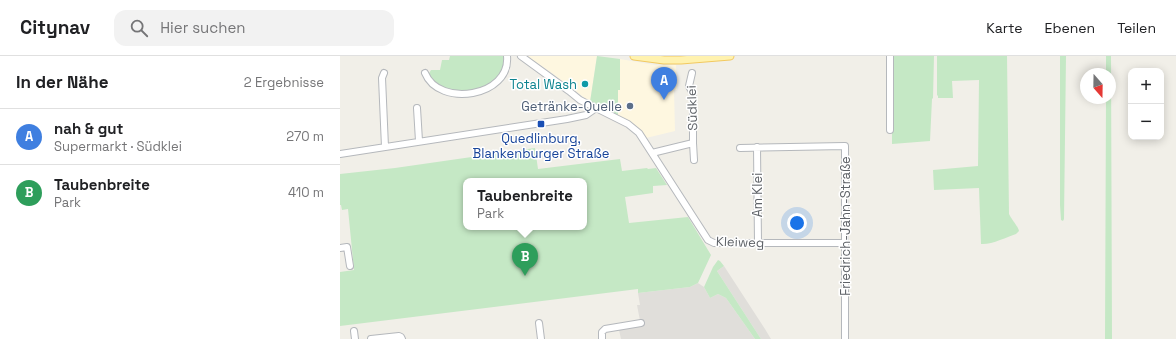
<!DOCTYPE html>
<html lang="de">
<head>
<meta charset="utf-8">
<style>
  :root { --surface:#fff; --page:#f2f2f2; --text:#202124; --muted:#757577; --line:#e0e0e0; --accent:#ea4335 }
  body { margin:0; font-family:"Space Grotesk",sans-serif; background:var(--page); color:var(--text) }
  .controls { position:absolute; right:12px; top:12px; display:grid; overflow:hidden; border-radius:8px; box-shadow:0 2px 10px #0003 }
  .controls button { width:36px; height:36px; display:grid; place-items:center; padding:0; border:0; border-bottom:1px solid var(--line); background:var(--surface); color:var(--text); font:20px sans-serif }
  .compass { position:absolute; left:740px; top:12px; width:36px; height:36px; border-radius:50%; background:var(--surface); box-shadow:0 2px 10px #0003; rotate:160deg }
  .you { position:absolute; left:457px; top:167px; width:14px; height:14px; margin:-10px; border:3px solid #fff; border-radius:50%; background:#1a73e8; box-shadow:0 0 0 6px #1a73e833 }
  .badge { display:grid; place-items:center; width:26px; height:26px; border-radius:50%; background:var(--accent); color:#fff; font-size:13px; font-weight:700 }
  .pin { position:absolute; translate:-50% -33px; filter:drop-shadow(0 1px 2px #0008) }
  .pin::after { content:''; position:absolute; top:21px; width:14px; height:12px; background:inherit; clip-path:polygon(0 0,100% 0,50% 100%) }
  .popup { position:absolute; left:123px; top:122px; width:124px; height:52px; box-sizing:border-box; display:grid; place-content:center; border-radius:8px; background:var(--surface); filter:drop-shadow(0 1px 3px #0005); font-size:13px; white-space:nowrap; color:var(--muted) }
  .popup b { font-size:15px; color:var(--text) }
  .popup::after { content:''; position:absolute; left:50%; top:100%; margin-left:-8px; border:8px solid transparent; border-top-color:var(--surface) }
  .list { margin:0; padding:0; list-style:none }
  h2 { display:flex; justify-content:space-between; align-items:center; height:52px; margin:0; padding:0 16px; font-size:17px }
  h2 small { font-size:13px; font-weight:400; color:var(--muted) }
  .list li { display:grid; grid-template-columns:26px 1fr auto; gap:12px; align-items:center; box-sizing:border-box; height:56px; padding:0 16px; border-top:1px solid var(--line) }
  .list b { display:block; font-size:15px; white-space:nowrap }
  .list p { margin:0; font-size:13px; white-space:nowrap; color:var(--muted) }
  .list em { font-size:13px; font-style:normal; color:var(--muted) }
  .icon { flex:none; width:22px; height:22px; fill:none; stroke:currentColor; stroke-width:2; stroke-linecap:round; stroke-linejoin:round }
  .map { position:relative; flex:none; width:836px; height:283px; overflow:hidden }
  header { display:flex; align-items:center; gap:24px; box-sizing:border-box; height:56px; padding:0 20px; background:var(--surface); border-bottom:1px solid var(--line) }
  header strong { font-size:19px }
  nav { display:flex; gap:22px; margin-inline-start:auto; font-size:14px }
  .search { width:280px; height:36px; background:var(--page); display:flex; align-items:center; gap:10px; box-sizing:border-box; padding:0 14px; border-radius:12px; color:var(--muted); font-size:15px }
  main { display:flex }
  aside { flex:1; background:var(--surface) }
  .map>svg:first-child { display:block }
  .commercial { fill:#fef7e0 }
  .industrial { fill:#e0deda }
  .green { fill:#c5e8c5; fill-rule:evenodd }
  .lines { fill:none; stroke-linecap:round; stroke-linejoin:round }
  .minor-casing { stroke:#b5b8bc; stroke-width:8 }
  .major-casing { stroke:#f2c960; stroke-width:9 }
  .minor { stroke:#fff; stroke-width:6 }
  .major { stroke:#fff2af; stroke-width:7 }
  .culture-dot { fill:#0f9aa8; stroke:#fff; stroke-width:1.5 }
  .service-dot { fill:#5c6f8a; stroke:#fff; stroke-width:1.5 }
  .transit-dot { fill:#1a4fb4; stroke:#fff; stroke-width:1.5 }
  .labels { text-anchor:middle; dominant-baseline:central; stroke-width:3; stroke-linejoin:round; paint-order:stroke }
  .culture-label { font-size:13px; fill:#0d838f; stroke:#fff; text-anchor:end }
  .service-label { font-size:13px; fill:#4e5e75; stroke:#fff; text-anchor:end }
  .street-label { font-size:13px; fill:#5f6368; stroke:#fff }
  .transit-label { font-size:13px; fill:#164399; stroke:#fff }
</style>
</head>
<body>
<header>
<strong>Citynav</strong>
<div class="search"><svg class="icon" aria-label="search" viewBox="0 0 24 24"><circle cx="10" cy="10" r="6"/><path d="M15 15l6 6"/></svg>Hier suchen</div>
<nav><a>Karte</a><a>Ebenen</a><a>Teilen</a></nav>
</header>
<main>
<aside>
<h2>In der Nähe<small>2 Ergebnisse</small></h2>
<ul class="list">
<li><span class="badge" style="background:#3f7fe0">A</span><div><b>nah &amp; gut</b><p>Supermarkt · Südklei</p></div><em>270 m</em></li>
<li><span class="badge" style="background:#2e9e5b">B</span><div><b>Taubenbreite</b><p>Park</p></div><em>410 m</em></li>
</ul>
</aside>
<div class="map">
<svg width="836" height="283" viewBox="0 0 836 283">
  <rect width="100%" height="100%" fill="#f1efe8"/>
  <path class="commercial" d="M 187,0 L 257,0 L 250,46 L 212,17 Z
    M 280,3 L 315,9 L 336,9 L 337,34 L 334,34 L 335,75 L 306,82 L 299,73 L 278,60 L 278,34 L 280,34 Z"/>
  <path class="industrial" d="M 384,210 L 425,273 L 431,283 L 421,283 L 377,215 Z
    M 358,227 L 364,231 L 370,242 L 378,238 L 386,242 L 415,283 L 281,283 L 279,274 L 301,270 L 297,249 L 300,249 L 298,237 L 350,231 Z"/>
  <path class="green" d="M 110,0 L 165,0 L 164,15 L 151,29 L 130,35 L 117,36 L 100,32 L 88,19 L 91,14 L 100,14 L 102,4 L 109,4 Z
    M 257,0 L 280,3 L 280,34 L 278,34 L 278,60 L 250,46 Z
    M 552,0 L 594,0 L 593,42 L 592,43 L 590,85 L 552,88 Z
    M 597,0 L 667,0 L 669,158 C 671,163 678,170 679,175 L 676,178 C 667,181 651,189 641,188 L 639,132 L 594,134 L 593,114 L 638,110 L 639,24 L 612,25 L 613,42 L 598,42 L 598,40 L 597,39 Z
    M 720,0 L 726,0 L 724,163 L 723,165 L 721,164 L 720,149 Z
    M 766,0 L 771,0 L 772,283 L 765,283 L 766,42 L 770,42 L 770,18 L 766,18 Z
    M 195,92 L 198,113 L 280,103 L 282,115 L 307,112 L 308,113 L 316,112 L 327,129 L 313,130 L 313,137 L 285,141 L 289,167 L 348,161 L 371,199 L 358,227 L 350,231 L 298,237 L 298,233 L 0,270 L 0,216 L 14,214 L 8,153 L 2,154 L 1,149 L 0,149 L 0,118 L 55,112 ZM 126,125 L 244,125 L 244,171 L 126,171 Z
    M 378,204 L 380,205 L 384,210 L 377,215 L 421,283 L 415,283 L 386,242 L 378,238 L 370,242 L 364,231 L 373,211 Z"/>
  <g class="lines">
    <defs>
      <path id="minor" d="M 181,0 L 229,35 L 240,44 L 288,68 L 299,77 L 368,184 L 374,187 L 505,187
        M 550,0 L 550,74
        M 44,17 L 42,22 L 45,91
        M 85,17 C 99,52 171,41 167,0
        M 77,52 L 79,85
        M 353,87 L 354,104
        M 417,91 L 418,187
        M 400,92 L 505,90 L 505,283
        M 312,97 L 353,87 L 353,38 L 349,30 L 352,17
        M 0,98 L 227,63 L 246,59 L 256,52
        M 0,192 L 7,191 L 10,210
        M 199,267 L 201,283
        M 14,275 L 15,283
        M 31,283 L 59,280 L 61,281 L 62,283
        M 262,283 L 262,276 L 265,273 L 301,267"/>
      <path id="major" d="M 294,0 L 324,4 L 341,4 L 390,0"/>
    </defs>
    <use href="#minor" class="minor-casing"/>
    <use href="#major" class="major-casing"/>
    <use href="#minor" class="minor"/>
    <use href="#major" class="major"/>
  </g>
  <circle class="culture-dot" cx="245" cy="28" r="4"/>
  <circle class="service-dot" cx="290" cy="50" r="4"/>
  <rect class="transit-dot" x="197" y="64" width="8" height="8" rx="2"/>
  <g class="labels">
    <g class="culture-label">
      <text x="237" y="28">Total Wash</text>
    </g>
    <g class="service-label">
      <text x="282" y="50">Getränke-Quelle</text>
    </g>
    <g class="street-label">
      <text transform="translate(352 52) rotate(-92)">Südklei</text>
      <text transform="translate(417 139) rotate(-90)">Am Klei</text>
      <text transform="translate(505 170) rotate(-90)">Friedrich-Jahn-Straße</text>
      <text transform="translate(400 186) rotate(2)">Kleiweg</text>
    </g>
    <g class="transit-label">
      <text x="201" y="82">Quedlinburg,<tspan x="201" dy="15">Blankenburger Straße</tspan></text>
    </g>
  </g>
</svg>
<div class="controls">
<button>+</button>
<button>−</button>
</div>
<svg class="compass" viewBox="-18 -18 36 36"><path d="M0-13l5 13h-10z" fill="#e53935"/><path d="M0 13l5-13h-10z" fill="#757577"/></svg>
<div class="you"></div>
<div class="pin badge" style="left:324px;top:44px;background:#3f7fe0">A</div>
<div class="pin badge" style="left:185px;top:220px;background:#2e9e5b">B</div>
<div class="popup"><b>Taubenbreite</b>Park</div>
</div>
</main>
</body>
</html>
